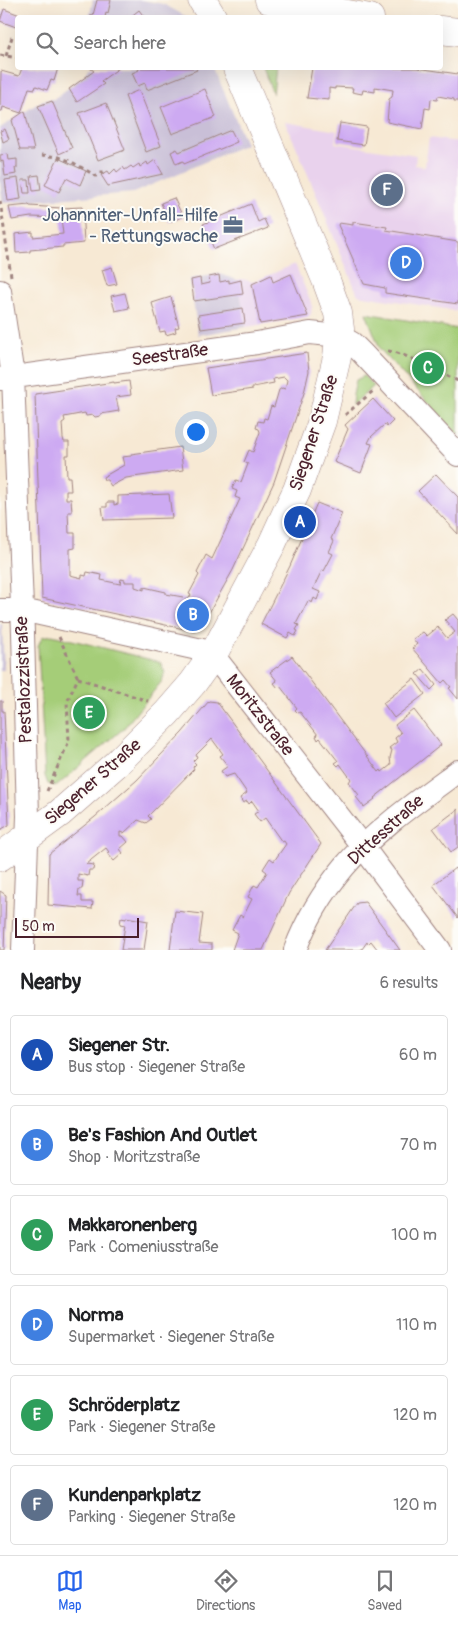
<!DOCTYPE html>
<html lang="en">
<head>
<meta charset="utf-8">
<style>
  :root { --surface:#fff; --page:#f6f6f6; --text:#202124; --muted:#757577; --line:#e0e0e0; --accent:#2563eb }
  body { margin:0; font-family:Pangolin,sans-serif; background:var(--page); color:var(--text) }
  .scale { position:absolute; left:15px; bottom:12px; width:124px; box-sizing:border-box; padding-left:5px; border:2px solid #4a1f2b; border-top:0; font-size:14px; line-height:18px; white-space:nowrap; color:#4a1f2b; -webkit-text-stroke:4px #fdfcf7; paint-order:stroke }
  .you { position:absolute; left:195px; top:431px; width:18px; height:18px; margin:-12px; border:4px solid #fff; border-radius:50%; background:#1a73e8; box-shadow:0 0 0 8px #1a73e833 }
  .badge { display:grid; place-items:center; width:32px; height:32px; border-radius:50%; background:var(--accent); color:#fff; font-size:16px; font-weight:700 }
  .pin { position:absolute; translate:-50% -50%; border:2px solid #fff; box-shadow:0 1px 5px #0006 }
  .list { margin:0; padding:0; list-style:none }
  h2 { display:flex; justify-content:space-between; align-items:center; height:65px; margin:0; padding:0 20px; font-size:21px }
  h2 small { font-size:16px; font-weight:400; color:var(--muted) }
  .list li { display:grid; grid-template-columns:32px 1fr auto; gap:15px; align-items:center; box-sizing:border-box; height:80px; margin:0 10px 10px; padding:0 10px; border:1px solid var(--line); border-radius:5px }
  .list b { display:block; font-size:19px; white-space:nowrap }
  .list p { margin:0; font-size:16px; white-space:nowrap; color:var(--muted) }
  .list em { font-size:16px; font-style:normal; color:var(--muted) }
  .icon { flex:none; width:28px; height:28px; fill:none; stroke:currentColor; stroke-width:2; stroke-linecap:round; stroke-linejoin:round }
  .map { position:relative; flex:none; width:458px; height:950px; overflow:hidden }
  .search { position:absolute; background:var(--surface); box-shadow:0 5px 20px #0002; left:15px; right:15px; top:15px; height:55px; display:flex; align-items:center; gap:12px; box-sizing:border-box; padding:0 18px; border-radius:5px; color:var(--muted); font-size:19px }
  .sheet { height:605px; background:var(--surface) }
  nav { display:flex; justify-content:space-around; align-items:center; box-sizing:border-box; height:70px; border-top:1px solid var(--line); background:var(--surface); font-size:14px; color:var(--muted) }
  nav a { display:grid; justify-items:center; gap:2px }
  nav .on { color:var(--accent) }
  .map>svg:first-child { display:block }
  .built { fill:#e9d2ed }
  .industrial { fill:#c9bfd7 }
  .green { fill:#a5cd78; stroke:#787652 }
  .building { fill:#cdaaf2 }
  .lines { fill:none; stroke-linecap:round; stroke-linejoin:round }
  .minor-casing { stroke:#a08480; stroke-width:24 }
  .major-casing { stroke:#a08480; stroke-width:29 }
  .path { stroke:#a08480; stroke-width:3; stroke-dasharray:4 4; stroke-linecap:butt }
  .minor { stroke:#fff; stroke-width:22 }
  .major { stroke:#fff; stroke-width:28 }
  .labels { text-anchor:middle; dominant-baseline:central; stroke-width:4; stroke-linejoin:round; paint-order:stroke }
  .service-label { font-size:18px; fill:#4e5e75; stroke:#fdfcf7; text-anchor:end }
  .street-label { font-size:18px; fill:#4a1f2b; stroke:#fdfcf7 }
</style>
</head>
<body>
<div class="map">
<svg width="458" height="950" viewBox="0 0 458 950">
  <rect width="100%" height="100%" fill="#fdfcf7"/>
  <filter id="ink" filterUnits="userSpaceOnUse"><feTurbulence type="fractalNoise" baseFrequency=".02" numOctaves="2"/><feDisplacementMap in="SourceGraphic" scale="10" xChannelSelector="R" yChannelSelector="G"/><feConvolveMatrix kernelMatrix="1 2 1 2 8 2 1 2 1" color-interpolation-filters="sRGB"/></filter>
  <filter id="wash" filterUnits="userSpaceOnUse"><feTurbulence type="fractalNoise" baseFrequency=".0096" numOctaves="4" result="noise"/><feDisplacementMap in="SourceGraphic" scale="20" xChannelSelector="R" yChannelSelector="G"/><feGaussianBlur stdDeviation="1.12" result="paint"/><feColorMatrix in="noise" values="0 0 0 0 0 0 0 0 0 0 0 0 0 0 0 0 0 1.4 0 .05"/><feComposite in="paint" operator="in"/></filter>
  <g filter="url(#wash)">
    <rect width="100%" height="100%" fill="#f7e9d4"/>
    <path class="built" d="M 285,122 L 337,131 L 335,143 L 416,155 L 415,165 L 425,167 L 429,138 L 458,142 L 458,311 L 358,295 L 296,146 Z
      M 295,264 L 312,305 L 311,314 L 308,317 L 246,327 L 238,280 L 243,279 L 253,282 Z"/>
    <path class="industrial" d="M 93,0 L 142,0 L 163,4 L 187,17 L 89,18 Z
      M 88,68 L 214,68 L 246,144 L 133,193 L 3,203 L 0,182 L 0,128 L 43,100 L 54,99 L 84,76 Z
      M 219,274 L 238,280 L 246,327 L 198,335 L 190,279 Z
      M 0,624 L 2,624 L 4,670 L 0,670 Z"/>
    <path class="green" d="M 263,68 L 276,68 L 273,94 Z
      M 366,313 L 458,329 L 458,435 L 380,349 Z
      M 364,376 L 374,386 L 352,405 L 353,395 L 356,380 Z
      M 52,635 L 160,662 L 165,672 L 162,681 L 124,728 L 57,786 L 48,784 L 45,776 L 38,646 L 42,637 Z"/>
    <g id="blocks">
      <path class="building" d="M 97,0 L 111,0 L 108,13 L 106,12 L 105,18 L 91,18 L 91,15 L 93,15 Z
        M 4,9 L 20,15 L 19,18 L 18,18 L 16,27 L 0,21 Z
        M 139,10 L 145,18 L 129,18 Z
        M 22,68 L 58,68 L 54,81 L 51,80 L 47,90 L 36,86 L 35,89 L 29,88 L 21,113 L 3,107 L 2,111 L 0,111 L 1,71 L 19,76 Z
        M 90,68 L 119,68 L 101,81 L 104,84 L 77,102 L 69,89 L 94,71 Z
        M 138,68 L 196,68 L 197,70 L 147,90 L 145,83 L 138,86 L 132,73 L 139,70 Z
        M 312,68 L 417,68 L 458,74 L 458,101 L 454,101 L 454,99 L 438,96 L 437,100 L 431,99 L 430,109 L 425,108 L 422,129 L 387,122 L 389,99 L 392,97 L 393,90 L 375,87 L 375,92 L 363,90 L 362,94 L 352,92 L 353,88 L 335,87 L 335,89 L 329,88 L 329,100 L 307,98 Z
        M 205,89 L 216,117 L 172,134 L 161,107 Z
        M 139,90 L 161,146 L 146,152 L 125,96 Z
        M 52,101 L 72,148 L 59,154 L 38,106 Z
        M 106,103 L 125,150 L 98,160 L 79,113 Z
        M 25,111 L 34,150 L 20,150 L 12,120 Z
        M 340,123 L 367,127 L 364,145 L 337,141 Z
        M 5,129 L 9,139 L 3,142 L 0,131 Z
        M 231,130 L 237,142 L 184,164 L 183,161 L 176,164 L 171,152 L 177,149 L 179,152 Z
        M 8,154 L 9,160 L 17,159 L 17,168 L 15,168 L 16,174 L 5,176 L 3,161 L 1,162 L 0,155 Z
        M 58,158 L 86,171 L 80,185 L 66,178 L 59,192 L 45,185 Z
        M 155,160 L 163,174 L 108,186 L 101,175 L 108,171 L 110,174 L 115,169 L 117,172 L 123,167 L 125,170 L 131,166 L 133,168 L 139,164 L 140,167 L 147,162 L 148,165 Z
        M 39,175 L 41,190 L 33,191 L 31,176 Z
        M 18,178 L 21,199 L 8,201 L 5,180 Z
        M 22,180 L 29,180 L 30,193 L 24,193 Z
        M 174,198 L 183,217 L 169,222 L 161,203 Z
        M 251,204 L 258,222 L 264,219 L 268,228 L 214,249 L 203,224 Z
        M 29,205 L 30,206 L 61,208 L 82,207 L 84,243 L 63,245 L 63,247 L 30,250 L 30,252 L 16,253 L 15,234 L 33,232 L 33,237 L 63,234 L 61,218 L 31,217 L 12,220 L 9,207 Z
        M 353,222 L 387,227 L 386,230 L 458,242 L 458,304 L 385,293 L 385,288 L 364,284 L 338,225 L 339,223 L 353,225 Z
        M 112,267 L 117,284 L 107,286 L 102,270 Z
        M 291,274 L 308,316 L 260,324 L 252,284 L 271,275 L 273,282 Z
        M 219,275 L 220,282 L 229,280 L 229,283 L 241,280 L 243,294 L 194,301 L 191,280 L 200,278 L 201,285 L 210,283 L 209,277 Z
        M 125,293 L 129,308 L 115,311 L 111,296 Z
        M 171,297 L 179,327 L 175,328 L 176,332 L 166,335 L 165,331 L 160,332 L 152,303 Z
        M 243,308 L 245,323 L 201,329 L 198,315 Z
        M 307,353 L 309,371 L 304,393 L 274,482 L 233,570 L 201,627 L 193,631 L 42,598 L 35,394 L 114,382 L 114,383 L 129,381 L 131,395 L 116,397 L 119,411 L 101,414 L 100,416 L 95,417 L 93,415 L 86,416 L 85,413 L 64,417 L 65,421 L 62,423 L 63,438 L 64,442 L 69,442 L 69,455 L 66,455 L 67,477 L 70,477 L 71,491 L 66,491 L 66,499 L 71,499 L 72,512 L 68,512 L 69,533 L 75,533 L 75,548 L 70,549 L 70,575 L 82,578 L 82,575 L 86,576 L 87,572 L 102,575 L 101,580 L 120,584 L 121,579 L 125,580 L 125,582 L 135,582 L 135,587 L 144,590 L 144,587 L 166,592 L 166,594 L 183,597 L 187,601 L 191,595 L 189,594 L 199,575 L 197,573 L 206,555 L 212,559 L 240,499 L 235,497 L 237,491 L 232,489 L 236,480 L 241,482 L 248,464 L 244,462 L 249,450 L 253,452 L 260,432 L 259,429 L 256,428 L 258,421 L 263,422 L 264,418 L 267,419 L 271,406 L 274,407 L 279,390 L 282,388 L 285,389 L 287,380 L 284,377 L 273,379 L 274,383 L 253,387 L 253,389 L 211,395 L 206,368 Z
        M 373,399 L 393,421 L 387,427 L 385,424 L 371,437 L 368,443 L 372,444 L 361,473 L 334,462 L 348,429 L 345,425 Z
        M 180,447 L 183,470 L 126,478 L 111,486 L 107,480 L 104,480 L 103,477 L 124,465 L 122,457 L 131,456 L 131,454 Z
        M 436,474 L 458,497 L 458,534 L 418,491 Z
        M 169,494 L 172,518 L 104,520 L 102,507 L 107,507 L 107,502 L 114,502 L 114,505 L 118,504 L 118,496 Z
        M 317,503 L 342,513 L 331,539 L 334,541 L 329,552 L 333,554 L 324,571 L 322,570 L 313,589 L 320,592 L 317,600 L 314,598 L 312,603 L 308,601 L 296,624 L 299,625 L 296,630 L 298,631 L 295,636 L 290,633 L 287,638 L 261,624 L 290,566 Z
        M 453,614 L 458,620 L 458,699 L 449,688 L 451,687 L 445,680 L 442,683 L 412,648 L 417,644 L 413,639 L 423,632 L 427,636 L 438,627 L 447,638 L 455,632 L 445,620 Z
        M 292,656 L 379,772 L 381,770 L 382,772 L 391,765 L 390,758 L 392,750 L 389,748 L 397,742 L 395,738 L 401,733 L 395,725 L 414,710 L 441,745 L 374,798 L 375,799 L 364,807 L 356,797 L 359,795 L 349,782 L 351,779 L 340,764 L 338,766 L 335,763 L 338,761 L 320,738 L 318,740 L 316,736 L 318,735 L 300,712 L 298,713 L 295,710 L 297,708 L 280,686 L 278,688 L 274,683 L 277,681 L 270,672 Z
        M 423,669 L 436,685 L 431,690 L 417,674 Z
        M 414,679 L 425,694 L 394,718 L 383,703 Z
        M 0,701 L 2,701 L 2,711 L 4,711 L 9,825 L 0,830 Z
        M 209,701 L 217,702 L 321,844 L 289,893 L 263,950 L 232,950 L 238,933 L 232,930 L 240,915 L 243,917 L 252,899 L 248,897 L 254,885 L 258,887 L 267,872 L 263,869 L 270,858 L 274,861 L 286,844 L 284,841 L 282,842 L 265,818 L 260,822 L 254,814 L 259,811 L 252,801 L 249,804 L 247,801 L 243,803 L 240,798 L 247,793 L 234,774 L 225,777 L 221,771 L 228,766 L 220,756 L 223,754 L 212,739 L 196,755 L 197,757 L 193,761 L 196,764 L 193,767 L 194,769 L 148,816 L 151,819 L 146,823 L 138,820 L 124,833 L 120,832 L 120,836 L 123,836 L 128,842 L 120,849 L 123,853 L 114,861 L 107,853 L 109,852 L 106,848 L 86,864 L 94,865 L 93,870 L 89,870 L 88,876 L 78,874 L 78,881 L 83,881 L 82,889 L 79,889 L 78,896 L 82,896 L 82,902 L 93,902 L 92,909 L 48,905 L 49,854 L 95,817 L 137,780 L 182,733 Z
        M 458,809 L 458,847 L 451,852 L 433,828 Z
        M 455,868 L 458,872 L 458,918 L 433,885 Z
        M 0,891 L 6,895 L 4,950 L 0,950 Z
        M 365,902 L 400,950 L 378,950 L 371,941 L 368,944 L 367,942 L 362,949 L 360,950 L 325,950 L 357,903 Z
        M 175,911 L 203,914 L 199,943 L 212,944 L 212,950 L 170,950 Z
        M 126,917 L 148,921 L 144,950 L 121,950 L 125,925 L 120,924 L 121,918 L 126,919 Z"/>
    </g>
  </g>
  <g filter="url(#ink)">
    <use href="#blocks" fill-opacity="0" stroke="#a08480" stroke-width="1"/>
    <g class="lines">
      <defs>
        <path id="minor" d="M 0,291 L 13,376 L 23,633 L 28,816 L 23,950
          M 0,379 L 257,343 L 310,333 L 340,336 L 352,343 L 362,353 L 458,455
          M 0,610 L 22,610 L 202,650 L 213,655 L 363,847 L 440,950
          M 295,950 C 306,921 324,891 344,867 C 374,831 420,799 458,771"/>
        <path id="major" d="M 202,0 L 213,18
          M 269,0 L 370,18
          M 440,30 L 458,32
          M 0,857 L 60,813 L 116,764 L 167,713 L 193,683 L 213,655 L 272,544 L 287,511 L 297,490 L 322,421 L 337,357 L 340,329 L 338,313 L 326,280 L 237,68"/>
      </defs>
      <use href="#minor" class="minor-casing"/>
      <use href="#major" class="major-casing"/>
      <path class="path" d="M 0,55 L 18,58
        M 6,56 L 12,37
        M 42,155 L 59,157 L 72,162 L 96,176 L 102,173 L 102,167
        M 0,201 L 11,276
        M 388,351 C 408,354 439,372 458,381
        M 345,415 L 373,391
        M 59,637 L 78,678
        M 47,791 L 69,741 L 67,702 L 78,678 L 148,701"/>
      <use href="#minor" class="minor"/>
      <use href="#major" class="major"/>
    </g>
  </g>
  <defs>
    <symbol id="office-bare" viewBox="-9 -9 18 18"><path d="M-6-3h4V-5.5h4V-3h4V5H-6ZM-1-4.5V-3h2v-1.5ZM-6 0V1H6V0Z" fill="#5c6f8a" stroke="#fdfcf7" stroke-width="2.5" paint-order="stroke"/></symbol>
  </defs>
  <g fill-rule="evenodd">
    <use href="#office-bare" x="219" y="211" width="28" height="28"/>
  </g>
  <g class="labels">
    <g class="service-label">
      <text x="218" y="215">Johanniter-Unfall-Hilfe<tspan x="218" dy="21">- Rettungswache</tspan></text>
    </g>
    <g class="street-label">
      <text transform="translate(170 355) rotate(-8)">Seestraße</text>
      <text transform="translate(314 433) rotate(-72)">Siegener Straße</text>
      <text transform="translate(24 680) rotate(-92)">Pestalozzistraße</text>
      <text transform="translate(260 715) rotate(52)">Moritzstraße</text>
      <text transform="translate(93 782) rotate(-41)">Siegener Straße</text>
      <text transform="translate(386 830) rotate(-42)">Dittesstraße</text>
    </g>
  </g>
</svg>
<div class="scale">50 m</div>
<div class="you"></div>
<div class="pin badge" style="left:300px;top:522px;background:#1a4fb4">A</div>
<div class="pin badge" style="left:193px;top:615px;background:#3f7fe0">B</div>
<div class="pin badge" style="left:428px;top:368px;background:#2e9e5b">C</div>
<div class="pin badge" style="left:406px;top:263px;background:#3f7fe0">D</div>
<div class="pin badge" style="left:89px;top:713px;background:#2e9e5b">E</div>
<div class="pin badge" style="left:387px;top:190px;background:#5c6f8a">F</div>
<div class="search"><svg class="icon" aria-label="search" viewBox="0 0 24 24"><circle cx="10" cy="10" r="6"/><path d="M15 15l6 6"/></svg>Search here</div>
</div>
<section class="sheet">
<h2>Nearby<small>6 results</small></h2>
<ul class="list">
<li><span class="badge" style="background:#1a4fb4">A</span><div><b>Siegener Str.</b><p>Bus stop · Siegener Straße</p></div><em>60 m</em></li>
<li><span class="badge" style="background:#3f7fe0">B</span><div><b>Be's Fashion And Outlet</b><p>Shop · Moritzstraße</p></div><em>70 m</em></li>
<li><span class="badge" style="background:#2e9e5b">C</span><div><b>Makkaronenberg</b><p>Park · Comeniusstraße</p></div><em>100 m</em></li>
<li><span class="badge" style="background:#3f7fe0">D</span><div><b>Norma</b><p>Supermarket · Siegener Straße</p></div><em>110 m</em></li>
<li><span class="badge" style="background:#2e9e5b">E</span><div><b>Schröderplatz</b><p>Park · Siegener Straße</p></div><em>120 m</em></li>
<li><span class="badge" style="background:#5c6f8a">F</span><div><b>Kundenparkplatz</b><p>Parking · Siegener Straße</p></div><em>120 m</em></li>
</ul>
</section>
<nav>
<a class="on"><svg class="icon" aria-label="map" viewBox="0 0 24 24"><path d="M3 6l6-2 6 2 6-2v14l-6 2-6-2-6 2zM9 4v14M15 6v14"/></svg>Map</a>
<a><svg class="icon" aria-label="directions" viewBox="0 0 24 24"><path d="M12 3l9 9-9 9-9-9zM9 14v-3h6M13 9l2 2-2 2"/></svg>Directions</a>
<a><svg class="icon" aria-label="saved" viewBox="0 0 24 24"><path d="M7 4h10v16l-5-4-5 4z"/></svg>Saved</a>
</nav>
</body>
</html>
